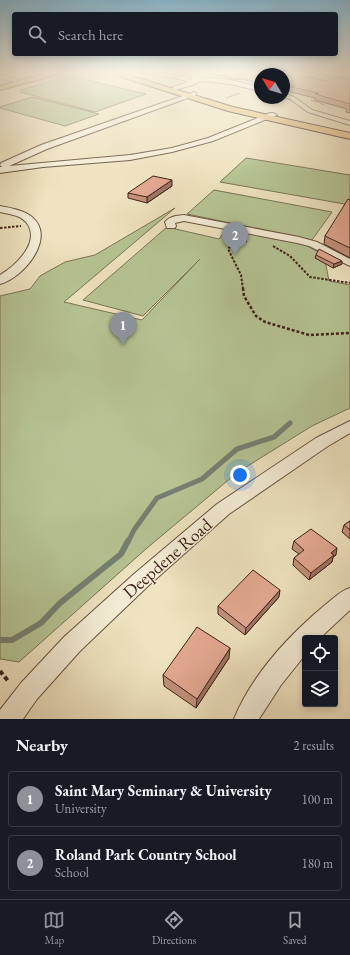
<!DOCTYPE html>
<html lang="en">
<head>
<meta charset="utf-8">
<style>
  :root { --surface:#171b24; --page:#242831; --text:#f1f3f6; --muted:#9ea1a6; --line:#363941; --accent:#8c9099 }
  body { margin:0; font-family:"EB Garamond",serif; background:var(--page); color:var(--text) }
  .controls { position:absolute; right:12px; bottom:12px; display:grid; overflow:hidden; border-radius:4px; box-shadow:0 2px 6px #0003 }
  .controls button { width:36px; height:36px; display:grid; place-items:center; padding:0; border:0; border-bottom:1px solid var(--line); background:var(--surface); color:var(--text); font:20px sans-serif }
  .compass { position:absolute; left:254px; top:68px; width:36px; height:36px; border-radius:50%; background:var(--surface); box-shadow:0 2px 6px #0003; rotate:308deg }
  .you { position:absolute; left:240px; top:475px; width:14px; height:14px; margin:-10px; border:3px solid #fff; border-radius:50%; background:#1a73e8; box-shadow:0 0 0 6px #1a73e833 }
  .badge { display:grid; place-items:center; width:26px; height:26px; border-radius:50%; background:var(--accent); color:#fff; font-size:13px; font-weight:700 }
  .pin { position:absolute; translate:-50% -33px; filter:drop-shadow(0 1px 2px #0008) }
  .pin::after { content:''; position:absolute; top:21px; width:14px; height:12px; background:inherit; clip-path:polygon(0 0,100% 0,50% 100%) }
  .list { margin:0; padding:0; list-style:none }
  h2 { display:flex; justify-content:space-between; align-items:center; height:52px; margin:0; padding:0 16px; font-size:17px }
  h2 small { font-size:13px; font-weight:400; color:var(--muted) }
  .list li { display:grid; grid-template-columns:26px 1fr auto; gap:12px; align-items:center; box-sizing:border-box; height:56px; margin:0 8px 8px; padding:0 8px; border:1px solid var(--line); border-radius:4px }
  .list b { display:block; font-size:15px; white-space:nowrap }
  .list p { margin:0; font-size:13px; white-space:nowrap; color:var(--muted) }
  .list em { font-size:13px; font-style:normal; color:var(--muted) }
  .icon { flex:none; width:22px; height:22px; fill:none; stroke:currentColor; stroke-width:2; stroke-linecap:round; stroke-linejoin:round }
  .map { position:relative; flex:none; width:350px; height:719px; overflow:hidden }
  .search { position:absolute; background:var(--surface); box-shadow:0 2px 6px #0003; left:12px; right:12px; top:12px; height:44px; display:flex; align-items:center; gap:10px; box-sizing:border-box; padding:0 14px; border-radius:4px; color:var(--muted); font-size:15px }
  .sheet { height:180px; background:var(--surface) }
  nav { display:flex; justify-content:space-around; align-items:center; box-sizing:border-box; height:56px; border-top:1px solid var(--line); background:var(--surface); font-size:11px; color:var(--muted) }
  nav a { display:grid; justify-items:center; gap:2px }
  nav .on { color:var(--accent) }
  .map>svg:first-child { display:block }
  .green { fill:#b6c494; stroke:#7a7456 }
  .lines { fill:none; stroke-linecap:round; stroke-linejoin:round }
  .stream-far1 { stroke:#758073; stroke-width:5 }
  .stream { stroke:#758073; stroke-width:6 }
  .minor-casing { stroke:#6a5342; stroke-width:2 }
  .major-casing { stroke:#3d2318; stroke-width:2 }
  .path-far3 { stroke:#3d2318; stroke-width:1; stroke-dasharray:1.5 1; stroke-linecap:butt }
  .path-far2 { stroke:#3d2318; stroke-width:2; stroke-dasharray:2.5 1.5; stroke-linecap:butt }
  .path-far1 { stroke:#3d2318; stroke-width:2.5; stroke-dasharray:3 2; stroke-linecap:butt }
  .path { stroke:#3d2318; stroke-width:4; stroke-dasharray:4.5 3; stroke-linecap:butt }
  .minor { fill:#f5edd7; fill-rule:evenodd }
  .major { fill:#e8c280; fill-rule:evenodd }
  .wall { fill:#c4917e; stroke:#3d2318 }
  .shaded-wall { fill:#a07667; stroke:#3d2318 }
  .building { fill:#e4a993; stroke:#3d2318 }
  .labels { text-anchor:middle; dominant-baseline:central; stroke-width:3; stroke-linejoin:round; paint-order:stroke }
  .near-street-label { font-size:18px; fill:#3d2318; stroke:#f5edd7 }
</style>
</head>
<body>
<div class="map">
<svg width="350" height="719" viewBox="0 0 350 719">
  <rect width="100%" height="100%" fill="#efe3c1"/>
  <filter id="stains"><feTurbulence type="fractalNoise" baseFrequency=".005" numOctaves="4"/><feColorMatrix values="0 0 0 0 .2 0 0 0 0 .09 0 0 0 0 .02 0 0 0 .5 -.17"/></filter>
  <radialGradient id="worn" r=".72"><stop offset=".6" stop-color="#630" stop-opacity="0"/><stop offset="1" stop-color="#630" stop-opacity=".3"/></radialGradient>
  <path class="green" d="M 69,76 L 146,94 L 95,112 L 20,92 L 21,90 Z
    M 32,97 L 99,114 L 65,126 L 0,108 L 0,107 Z
    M 246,158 L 350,175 L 350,205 L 220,182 Z
    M 214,190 L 332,212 L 312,240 L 187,214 Z
    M 175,208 L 64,302 L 142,320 L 200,259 L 143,316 L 83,300 L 167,227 L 219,239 L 227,228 L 300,242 L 324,255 L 329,281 L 350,285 L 350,408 L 312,426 L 238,472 L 147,548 L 19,662 L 0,659 L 0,296 L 30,289 L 40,276 L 65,262 L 95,255 Z"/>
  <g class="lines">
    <path class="stream-far1" d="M 128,542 L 134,530 L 157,498 L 202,479 L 237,449 L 274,437 L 290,423"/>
    <path class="stream" d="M 0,640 L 12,640 L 41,623 L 60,603 L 121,554 L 128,541"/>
    <defs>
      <path id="minor" d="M 158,73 L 185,76 L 192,80 L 190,73 L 196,73 L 197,76 L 230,80 L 260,87 L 260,91 L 230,84 L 205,81 L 198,82 L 192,85 L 175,90 L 173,89 L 173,87 L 188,82 L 183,80 L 159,75 Z
        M 0,74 L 17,79 L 18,80 L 15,82 L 0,78 Z
        M 194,92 L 196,93 L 196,95 L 47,149 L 9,166 L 130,155 L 172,148 L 208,138 L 270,113 L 273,113 L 277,115 L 213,141 L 172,152 L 130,160 L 43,167 L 0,173 L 0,167 L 2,167 L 0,165 L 1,163 L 41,145 Z
        M 284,93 L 294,97 L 312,110 L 350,121 L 350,125 L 308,112 L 290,99 L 284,97 Z
        M 0,206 C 11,208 23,210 32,217 C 57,238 23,278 0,284 L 0,275 C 15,266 42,242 26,222 C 20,215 9,214 0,212 Z
        M 184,215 L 299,237 L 317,242 L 350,259 L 350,266 L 309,246 L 297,243 L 184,221 L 175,223 L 176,226 L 175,228 L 167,228 L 165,222 C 170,216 176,216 184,215 Z
        M 350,421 L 350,433 L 328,446 L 229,514 L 148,586 L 80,651 L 37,699 L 23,719 L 0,719 L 0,710 L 21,683 L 64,637 L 134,574 L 217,504 L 316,438 Z
        M 350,588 L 350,610 L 320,638 L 305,638 L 305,655 L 281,685 L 259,719 L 234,719 C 252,675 289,635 325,605 C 333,599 340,591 350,588 Z"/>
      <path id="major" d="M 48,73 L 63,73 L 0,90 L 0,86 Z
        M 109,73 L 122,73 L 233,107 L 350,133 L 350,139 L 228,111 Z"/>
    </defs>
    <use href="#minor" class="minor-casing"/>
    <use href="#major" class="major-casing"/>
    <path class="path-far3" d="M 315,73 L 338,78
      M 226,98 L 240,93
      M 311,100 L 323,104 L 323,106"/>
    <path class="path-far2" d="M 0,228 L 21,226
      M 273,246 L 290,256 L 310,277 L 350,283
      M 243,289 L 241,275 L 228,249 L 233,243 L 247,241"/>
    <path class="path-far1" d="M 243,288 L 244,296 L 256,316 L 265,322 L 309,335 L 350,333"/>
    <path class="path" d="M 0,671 L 8,681"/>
    <use href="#minor" class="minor"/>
    <use href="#major" class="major"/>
  </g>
  <path class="wall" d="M 209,73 L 290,73 L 326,81 L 350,79 L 350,113 L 346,112 L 347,109 L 315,100 L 315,98 L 290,92 L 291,91 L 284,89 L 284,74 L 260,74 L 260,83 L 240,79 L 237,80 Z
    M 172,186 L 147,203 L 128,198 L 128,193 Z
    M 350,200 L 350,258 L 324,244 L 325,236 Z
    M 316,255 L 342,264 L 333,268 L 315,258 Z
    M 350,521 L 350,539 L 342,532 L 344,525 Z
    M 294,541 L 336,555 L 333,557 L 332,562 L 309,580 L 293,565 L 294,558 L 299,554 L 292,549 Z
    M 279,597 L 245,635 L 218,614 L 218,606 Z
    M 229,658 L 196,708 L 164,686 L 163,675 Z"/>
  <path class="shaded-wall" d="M 240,73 L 240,79 L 237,80 L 237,74 Z
    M 172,180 L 172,186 L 147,203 L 147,197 Z
    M 342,261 L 342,264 L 333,268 L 334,264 Z
    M 337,548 L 336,555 L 333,557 L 332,562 L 309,580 L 311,573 L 331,553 Z
    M 280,590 L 279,597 L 245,635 L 246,628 Z
    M 230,648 L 229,658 L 196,708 L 197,699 Z"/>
  <path class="building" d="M 240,73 L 290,73 L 326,81 L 339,77 L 350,79 L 350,104 L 315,94 L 319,93 L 291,87 L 294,86 L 284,83 L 284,74 L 260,74 L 260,78 Z
    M 153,176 L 172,180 L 147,197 L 128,193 Z
    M 348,199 L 350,200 L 350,248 L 325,236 Z
    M 319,249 L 342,261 L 334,264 L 316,255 Z
    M 350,521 L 350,530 L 344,525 Z
    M 311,529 L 337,548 L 331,553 L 334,555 L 311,573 L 294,558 L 304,550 L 294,541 Z
    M 253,570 L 280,590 L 246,628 L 218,606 Z
    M 197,627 L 230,648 L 197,699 L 163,675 Z"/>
  <linearGradient id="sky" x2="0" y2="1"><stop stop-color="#89b8d1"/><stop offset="0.42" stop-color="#f8f2e3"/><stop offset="1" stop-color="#f8f2e3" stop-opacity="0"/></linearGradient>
  <rect width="350" height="174" fill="url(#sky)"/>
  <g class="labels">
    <g class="near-street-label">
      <text transform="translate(167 558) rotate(-41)">Deepdene Road</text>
    </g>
  </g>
  <rect width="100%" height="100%" filter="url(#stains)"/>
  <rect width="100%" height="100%" fill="url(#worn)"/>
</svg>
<div class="controls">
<button><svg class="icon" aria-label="locate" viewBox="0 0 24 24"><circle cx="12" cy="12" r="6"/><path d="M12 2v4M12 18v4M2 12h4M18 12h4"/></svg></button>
<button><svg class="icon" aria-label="layers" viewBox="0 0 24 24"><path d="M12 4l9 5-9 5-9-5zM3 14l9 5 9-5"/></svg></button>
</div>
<svg class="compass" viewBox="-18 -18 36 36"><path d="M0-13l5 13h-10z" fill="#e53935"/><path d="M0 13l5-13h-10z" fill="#9ea1a6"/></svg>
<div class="you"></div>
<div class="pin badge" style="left:123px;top:345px">1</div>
<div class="pin badge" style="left:235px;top:255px">2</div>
<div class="search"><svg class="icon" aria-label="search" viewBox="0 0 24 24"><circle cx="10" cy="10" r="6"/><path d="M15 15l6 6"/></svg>Search here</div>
</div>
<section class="sheet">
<h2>Nearby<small>2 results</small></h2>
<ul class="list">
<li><span class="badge">1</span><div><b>Saint Mary Seminary &amp; University</b><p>University</p></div><em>100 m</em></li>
<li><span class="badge">2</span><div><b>Roland Park Country School</b><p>School</p></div><em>180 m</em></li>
</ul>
</section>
<nav>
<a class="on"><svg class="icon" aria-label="map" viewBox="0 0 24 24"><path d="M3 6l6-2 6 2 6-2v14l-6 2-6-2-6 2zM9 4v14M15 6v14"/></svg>Map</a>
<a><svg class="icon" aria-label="directions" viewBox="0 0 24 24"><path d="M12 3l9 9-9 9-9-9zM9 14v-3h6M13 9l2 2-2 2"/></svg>Directions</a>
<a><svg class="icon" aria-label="saved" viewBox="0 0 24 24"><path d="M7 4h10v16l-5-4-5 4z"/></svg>Saved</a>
</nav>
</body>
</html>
